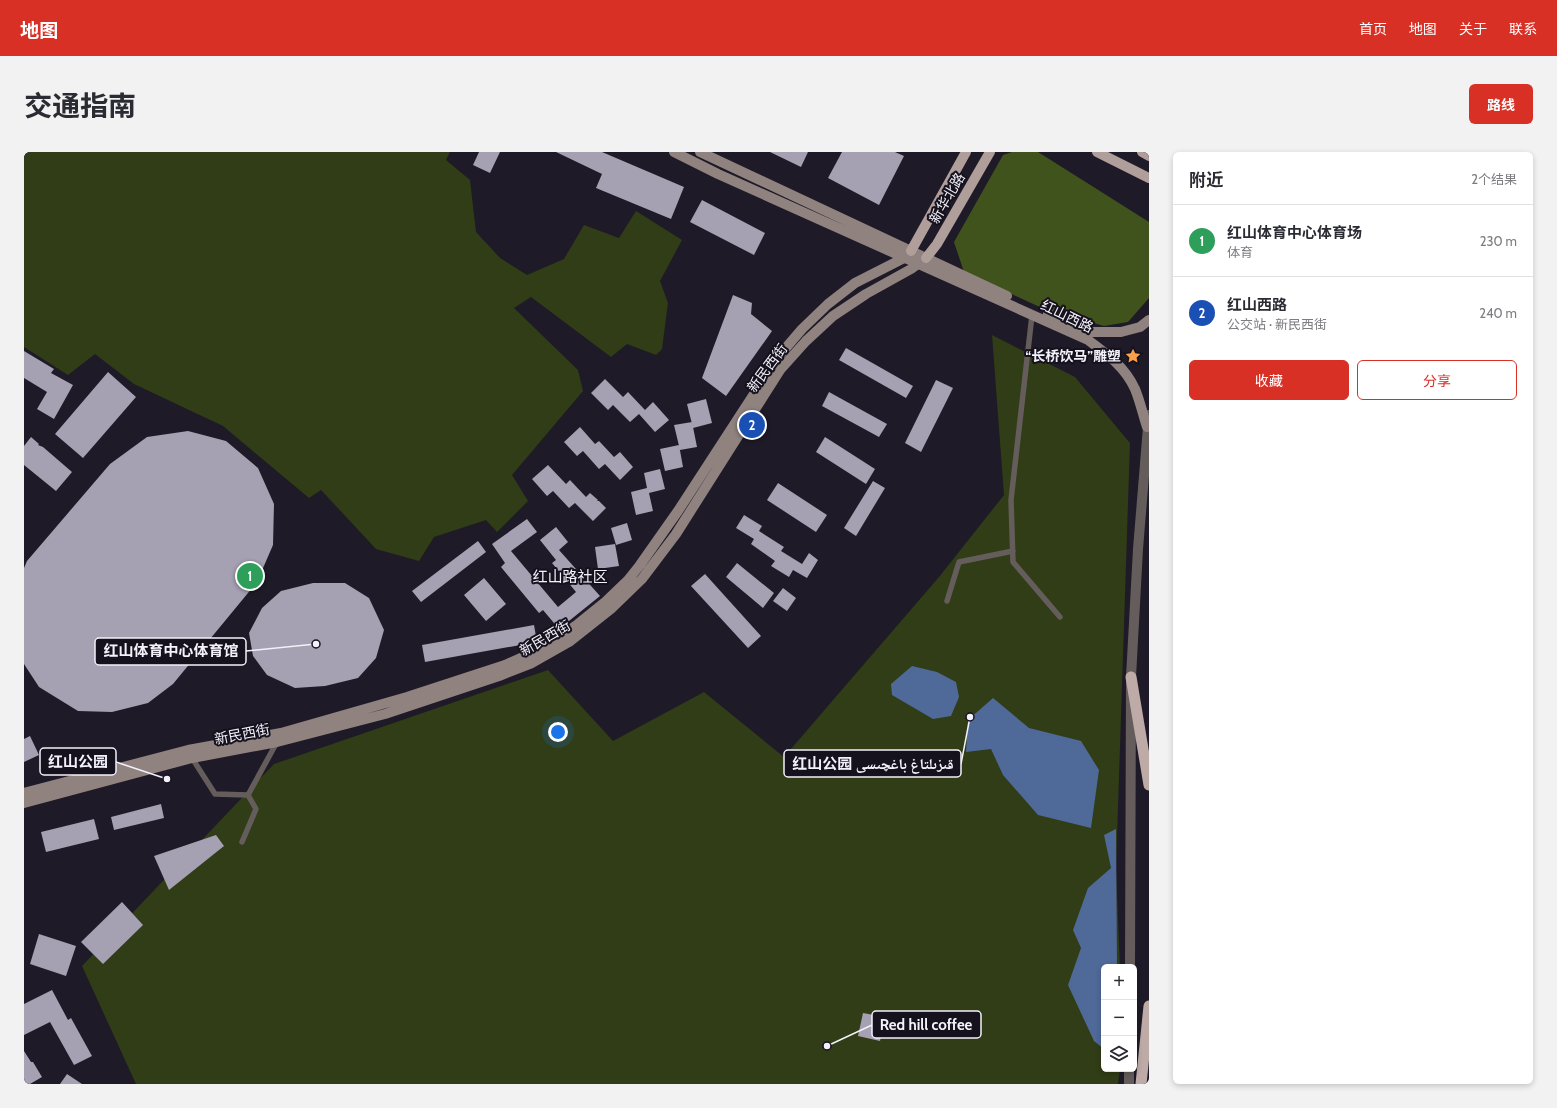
<!DOCTYPE html>
<html lang="zh">
<head>
<meta charset="utf-8">
<style>
  :root { --surface:#fff; --page:#f2f2f3; --text:#2b2b33; --muted:#7c7c81; --line:#e1e1e2; --accent:#d93025 }
  body { margin:0; font-family:Cabin,"Noto Naskh Arabic","Noto Sans SC",sans-serif; background:var(--page); color:var(--text) }
  .controls { position:absolute; right:12px; bottom:12px; display:grid; overflow:hidden; border-radius:6px; box-shadow:0 2px 6px #0003 }
  .controls button { width:36px; height:36px; display:grid; place-items:center; padding:0; border:0; border-bottom:1px solid var(--line); background:var(--surface); color:var(--text); font:20px sans-serif }
  .you { position:absolute; left:534px; top:580px; width:14px; height:14px; margin:-10px; border:3px solid #fff; border-radius:50%; background:#1a73e8; box-shadow:0 0 0 6px #1a73e833 }
  .badge { display:grid; place-items:center; width:26px; height:26px; border-radius:50%; background:var(--accent); color:#fff; font-size:13px; font-weight:700 }
  .pin { position:absolute; translate:-50% -50%; border:2px solid #fff; box-shadow:0 1px 4px #0006 }
  .list { margin:0; padding:0; list-style:none }
  h2 { display:flex; justify-content:space-between; align-items:center; height:52px; margin:0; padding:0 16px; font-size:17px }
  h2 small { font-size:13px; font-weight:400; color:var(--muted) }
  .list li { display:grid; grid-template-columns:26px 1fr auto; gap:12px; align-items:center; box-sizing:border-box; height:72px; padding:0 16px; border-top:1px solid var(--line) }
  .list b { display:block; font-size:15px; white-space:nowrap }
  .list p { margin:0; font-size:13px; white-space:nowrap; color:var(--muted) }
  .list em { font-size:13px; font-style:normal; color:var(--muted) }
  .actions { display:flex; gap:8px; padding:12px 16px }
  .actions a { flex:1; padding:9px 0; border:1px solid var(--accent); border-radius:6px; text-align:center; font-size:14px; color:var(--accent) }
  .actions .main { background:var(--accent); color:#fff }
  .icon { flex:none; width:22px; height:22px; fill:none; stroke:currentColor; stroke-width:2; stroke-linecap:round; stroke-linejoin:round }
  .map { position:relative; flex:none; width:1125px; height:932px; overflow:hidden; border-radius:6px }
  header { display:flex; align-items:center; gap:24px; box-sizing:border-box; height:56px; padding:0 20px; background:var(--accent); color:#fff }
  header strong { font-size:19px }
  nav { display:flex; gap:22px; margin-inline-start:auto; font-size:14px }
  .intro { display:flex; align-items:center; justify-content:space-between; box-sizing:border-box; height:96px; padding:0 24px }
  h1 { margin:0; font-size:28px }
  .button { padding:10px 18px; border-radius:6px; background:var(--accent); color:#fff; font-size:14px; font-weight:700 }
  main { display:flex; gap:24px; padding:0 24px }
  aside { flex:1; background:var(--surface); border-radius:6px; box-shadow:0 2px 6px #0003 }
  .map>svg:first-child { display:block }
  .green { fill:#303d16 }
  .forest { fill:#41531c }
  .water { fill:#4f6999 }
  .building { fill:#a5a0b2 }
  .lines { fill:none; stroke-linecap:round; stroke-linejoin:round }
  .service { stroke:#655d5b; stroke-width:5.5 }
  .tertiary { stroke:#655d5b; stroke-width:10 }
  .secondary { stroke:#8f827f; stroke-width:10 }
  .primary { stroke:#b09e9b; stroke-width:10 }
  .trunk { stroke:#beaba8; stroke-width:11 }
  .labels { text-anchor:middle; dominant-baseline:central; stroke-width:4; stroke-linejoin:round; paint-order:stroke }
  .street-label { font-size:14px; fill:#f3f1fa; stroke:#15111d }
  .poi-label { font-size:14px; font-weight:bold; fill:#f3f1fa; stroke:#15111d; text-anchor:end }
  .neighbourhood-label { font-size:15px; fill:#f3f1fa; stroke:#15111d }
  .leader { fill:none; stroke:#f3f1fa; stroke-width:1.5 }
  .callout-dot { fill:#f3f1fa; stroke:#15111d; stroke-width:1.5 }
  .callout { fill:#15111d; stroke:#f3f1fa; stroke-width:1.5 }
  .callout-label { font-size:15px; text-anchor:middle; font-weight:bold; fill:#f3f1fa }
</style>
</head>
<body>
<header>
<strong>地图</strong>
<nav><a>首页</a><a>地图</a><a>关于</a><a>联系</a></nav>
</header>
<div class="intro"><h1>交通指南</h1><a class="button">路线</a></div>
<main>
<div class="map">
<svg width="1125" height="932" viewBox="0 0 1125 932">
  <rect width="100%" height="100%" fill="#1e1a27"/>
  <path class="green" d="M 0,0 L 426,0 L 422,8 L 446,28 L 452,80 L 476,106 L 503,123 L 540,107 L 560,73 L 595,86 L 612,59 L 658,88 L 636,129 L 644,151 L 638,197 L 632,203 L 603,192 L 587,205 L 507,145 L 490,156 L 554,218 L 559,239 L 488,323 L 504,349 L 473,380 L 462,368 L 410,385 L 395,409 L 352,397 L 297,338 L 285,346 L 199,274 L 110,232 L 71,202 L 44,223 L 0,195 Z
    M 968,183 L 1051,225 L 1106,291 L 1092,717 L 1096,815 L 1080,815 L 1080,917 L 1096,917 L 1094,932 L 112,932 L 58,814 L 250,612 L 524,518 L 589,589 L 680,540 L 760,605 L 915,425 L 980,343 Z"/>
  <path class="forest" d="M 988,0 L 1014,0 L 1125,70 L 1125,146 L 1104,170 L 1080,174 L 1020,157 L 940,120 L 930,90 L 979,3 Z"/>
  <path class="water" d="M 888,514 L 913,520 L 932,530 L 935,545 L 927,564 L 909,567 L 868,543 L 867,532 Z
    M 969,546 L 1005,576 L 1057,589 L 1075,618 L 1067,676 L 1014,663 L 979,623 L 967,597 L 942,600 L 944,568 Z
    M 1092,677 L 1093,814 L 1093,815 L 1080,815 L 1080,897 L 1070,889 L 1044,833 L 1057,796 L 1049,778 L 1064,736 L 1087,716 L 1080,683 Z"/>
  <path class="building" d="M 455,0 L 476,0 L 466,21 L 449,13 Z
    M 532,0 L 578,0 L 660,35 L 647,67 L 572,36 L 578,22 Z
    M 746,0 L 784,0 L 777,15 Z
    M 818,0 L 871,0 L 880,4 L 855,53 L 804,26 Z
    M 678,48 L 741,81 L 730,103 L 666,70 Z
    M 709,143 L 728,151 L 727,162 L 748,179 L 702,244 L 678,226 Z
    M 822,196 L 889,234 L 882,246 L 815,208 Z
    M 0,199 L 30,217 L 27,221 L 49,233 L 30,267 L 13,257 L 23,240 L 0,226 Z
    M 84,220 L 112,245 L 59,306 L 31,282 Z
    M 581,227 L 599,245 L 604,240 L 621,258 L 629,250 L 645,268 L 631,280 L 615,262 L 606,270 L 589,253 L 584,258 L 567,241 Z
    M 912,228 L 929,236 L 897,300 L 881,291 Z
    M 805,240 L 863,272 L 855,285 L 798,254 Z
    M 682,247 L 688,271 L 669,276 L 663,252 Z
    M 668,270 L 673,295 L 656,298 L 650,273 Z
    M 556,275 L 571,292 L 575,289 L 590,305 L 596,300 L 609,315 L 596,328 L 581,312 L 575,317 L 559,299 L 553,304 L 540,290 Z
    M 164,279 L 202,289 L 234,316 L 250,352 L 249,393 L 233,430 L 149,532 L 124,551 L 88,560 L 54,559 L 15,535 L 0,512 L 0,416 L 3,409 L 86,312 L 123,285 Z
    M 7,285 L 15,292 L 14,293 L 19,295 L 48,320 L 32,339 L 0,313 L 0,294 Z
    M 801,285 L 851,317 L 842,332 L 792,300 Z
    M 655,293 L 659,315 L 641,319 L 636,297 Z
    M 524,313 L 542,332 L 546,328 L 562,345 L 566,341 L 574,348 L 573,349 L 575,349 L 582,356 L 569,369 L 551,351 L 545,356 L 529,339 L 523,344 L 508,327 Z
    M 636,317 L 641,337 L 625,341 L 629,359 L 612,363 L 607,340 L 623,336 L 620,321 Z
    M 849,329 L 861,336 L 832,384 L 820,376 Z
    M 754,331 L 803,363 L 792,380 L 743,348 Z
    M 720,363 L 738,374 L 735,379 L 760,395 L 757,399 L 778,412 L 785,401 L 794,408 L 783,426 L 769,418 L 765,425 L 747,414 L 751,409 L 727,392 L 730,387 L 712,376 Z
    M 503,367 L 513,380 L 487,399 L 534,455 L 552,440 L 528,411 L 532,408 L 516,388 L 532,375 L 544,390 L 535,398 L 576,444 L 535,477 L 519,458 L 515,461 L 477,415 L 481,411 L 468,392 Z
    M 603,371 L 608,388 L 592,393 L 587,376 Z
    M 454,389 L 462,400 L 397,450 L 388,439 Z
    M 591,392 L 595,414 L 574,417 L 571,395 Z
    M 713,411 L 750,441 L 739,456 L 702,425 Z
    M 681,422 L 737,484 L 724,496 L 667,434 Z
    M 460,426 L 482,452 L 462,469 L 440,443 Z
    M 289,431 L 321,431 L 345,446 L 360,478 L 352,506 L 334,526 L 301,534 L 271,536 L 243,523 L 229,504 L 225,481 L 238,456 L 257,439 Z
    M 759,436 L 772,446 L 763,459 L 749,449 Z
    M 510,473 L 513,490 L 401,510 L 398,493 Z
    M 6,584 L 15,603 L 0,610 L 0,587 Z
    M 137,652 L 140,666 L 90,678 L 87,665 Z
    M 70,667 L 75,687 L 22,700 L 17,680 Z
    M 192,683 L 200,694 L 145,738 L 130,704 Z
    M 98,750 L 119,773 L 79,812 L 57,790 Z
    M 15,782 L 52,794 L 42,824 L 6,812 Z
    M 28,838 L 44,868 L 47,866 L 68,904 L 50,913 L 26,870 L 0,883 L 0,852 Z
    M 839,861 L 861,865 L 856,889 L 834,884 Z
    M 0,899 L 7,910 L 9,910 L 18,925 L 6,932 L 0,932 Z
    M 43,922 L 58,932 L 36,932 Z"/>
  <g class="lines">
    <path class="service" d="M 1008,163 L 987,348 L 989,410 L 1036,465
      M 923,449 L 935,410 L 989,399
      M 168,606 L 191,642 L 224,643 L 253,590
      M 218,690 L 232,657 L 224,643"/>
    <path class="tertiary" d="M 1106,815 L 1107,525 L 1114,397 L 1125,263
      M 1105,932 L 1105,917"/>
    <path class="secondary" d="M 650,0 L 694,22 L 1064,188 C 1083,202 1101,215 1111,237 C 1116,249 1119,263 1123,275
      M 676,0 L 983,144
      M 1024,162 L 1066,180 L 1097,180 L 1116,175 L 1125,168
      M 0,641 L 164,598 L 257,581 L 383,545 L 481,513 L 519,496 L 554,472 L 580,451 L 604,428 L 616,413 L 654,359 L 754,205 L 778,177 L 804,152 L 831,131 L 880,106 L 887,99
      M 0,651 L 168,606 L 253,590 L 361,562 L 475,524 L 508,511 L 545,490 L 588,456 L 618,427 L 652,382 L 756,218 L 782,189 L 809,164 L 842,142 L 887,117 L 902,106"/>
    <path class="primary" d="M 1073,0 L 1125,26
      M 1118,0 L 1125,4
      M 887,99 L 942,0
      M 902,106 L 913,92 L 966,0"/>
    <path class="trunk" d="M 1107,525 L 1125,633
      M 1117,932 L 1125,854"/>
  </g>
  <defs>
    <symbol id="sight-bare" viewBox="-9 -9 18 18"><path d="M0-6L1.8-2.2L6-1.7L2.9 1.2L3.7 5.4L0 3.3L-3.7 5.4L-2.9 1.2L-6-1.7L-1.8-2.2Z" fill="#f8a14a" stroke="#15111d" stroke-width="2.5" paint-order="stroke"/></symbol>
  </defs>
  <g fill-rule="evenodd">
    <use href="#sight-bare" x="1098" y="193" width="22" height="22"/>
  </g>
  <g class="labels">
    <g class="street-label">
      <text transform="translate(923 46) rotate(-60)">新华北路</text>
      <text transform="translate(1043 164) rotate(26)">红山西路</text>
      <text transform="translate(743 216) rotate(-53)">新民西街</text>
      <text transform="translate(521 486) rotate(-30)">新民西街</text>
      <text transform="translate(218 582) rotate(-11)">新民西街</text>
    </g>
    <g class="poi-label">
      <text x="1097" y="204">“长桥饮马”雕塑</text>
    </g>
    <g class="neighbourhood-label">
      <text x="546" y="425">红山路社区</text>
    </g>
  </g>
  <path class="leader" d="M292 492L222 499M143 627L92 610M946 565L937 612M803 894L848 873"/>
  <g class="callout-dot">
    <circle cx="292" cy="492" r="4"/>
    <circle cx="143" cy="627" r="4"/>
    <circle cx="946" cy="565" r="4"/>
    <circle cx="803" cy="894" r="4"/>
  </g>
  <g class="callout">
    <rect x="71" y="486" width="151" height="27" rx="4"/>
    <rect x="16" y="596" width="76" height="27" rx="4"/>
    <rect x="760" y="598" width="177" height="27" rx="4"/>
    <rect x="848" y="859" width="109" height="27" rx="4"/>
  </g>
  <g class="callout-label">
    <text x="147" y="504">红山体育中心体育馆</text>
    <text x="54" y="615">红山公园</text>
    <text x="849" y="617">红山公园 قىزىلتاغ باغچىسى</text>
    <text x="902" y="878">Red hill coffee</text>
  </g>
</svg>
<div class="controls">
<button>+</button>
<button>−</button>
<button><svg class="icon" aria-label="layers" viewBox="0 0 24 24"><path d="M12 4l9 5-9 5-9-5zM3 14l9 5 9-5"/></svg></button>
</div>
<div class="you"></div>
<div class="pin badge" style="left:226px;top:424px;background:#2e9e5b">1</div>
<div class="pin badge" style="left:728px;top:273px;background:#1a4fb4">2</div>
</div>
<aside>
<h2>附近<small>2个结果</small></h2>
<ul class="list">
<li><span class="badge" style="background:#2e9e5b">1</span><div><b>红山体育中心体育场</b><p>体育</p></div><em>230 m</em></li>
<li><span class="badge" style="background:#1a4fb4">2</span><div><b>红山西路</b><p>公交站 · 新民西街</p></div><em>240 m</em></li>
</ul>
<div class="actions"><a class="main">收藏</a><a>分享</a></div>
</aside>
</main>
</body>
</html>
